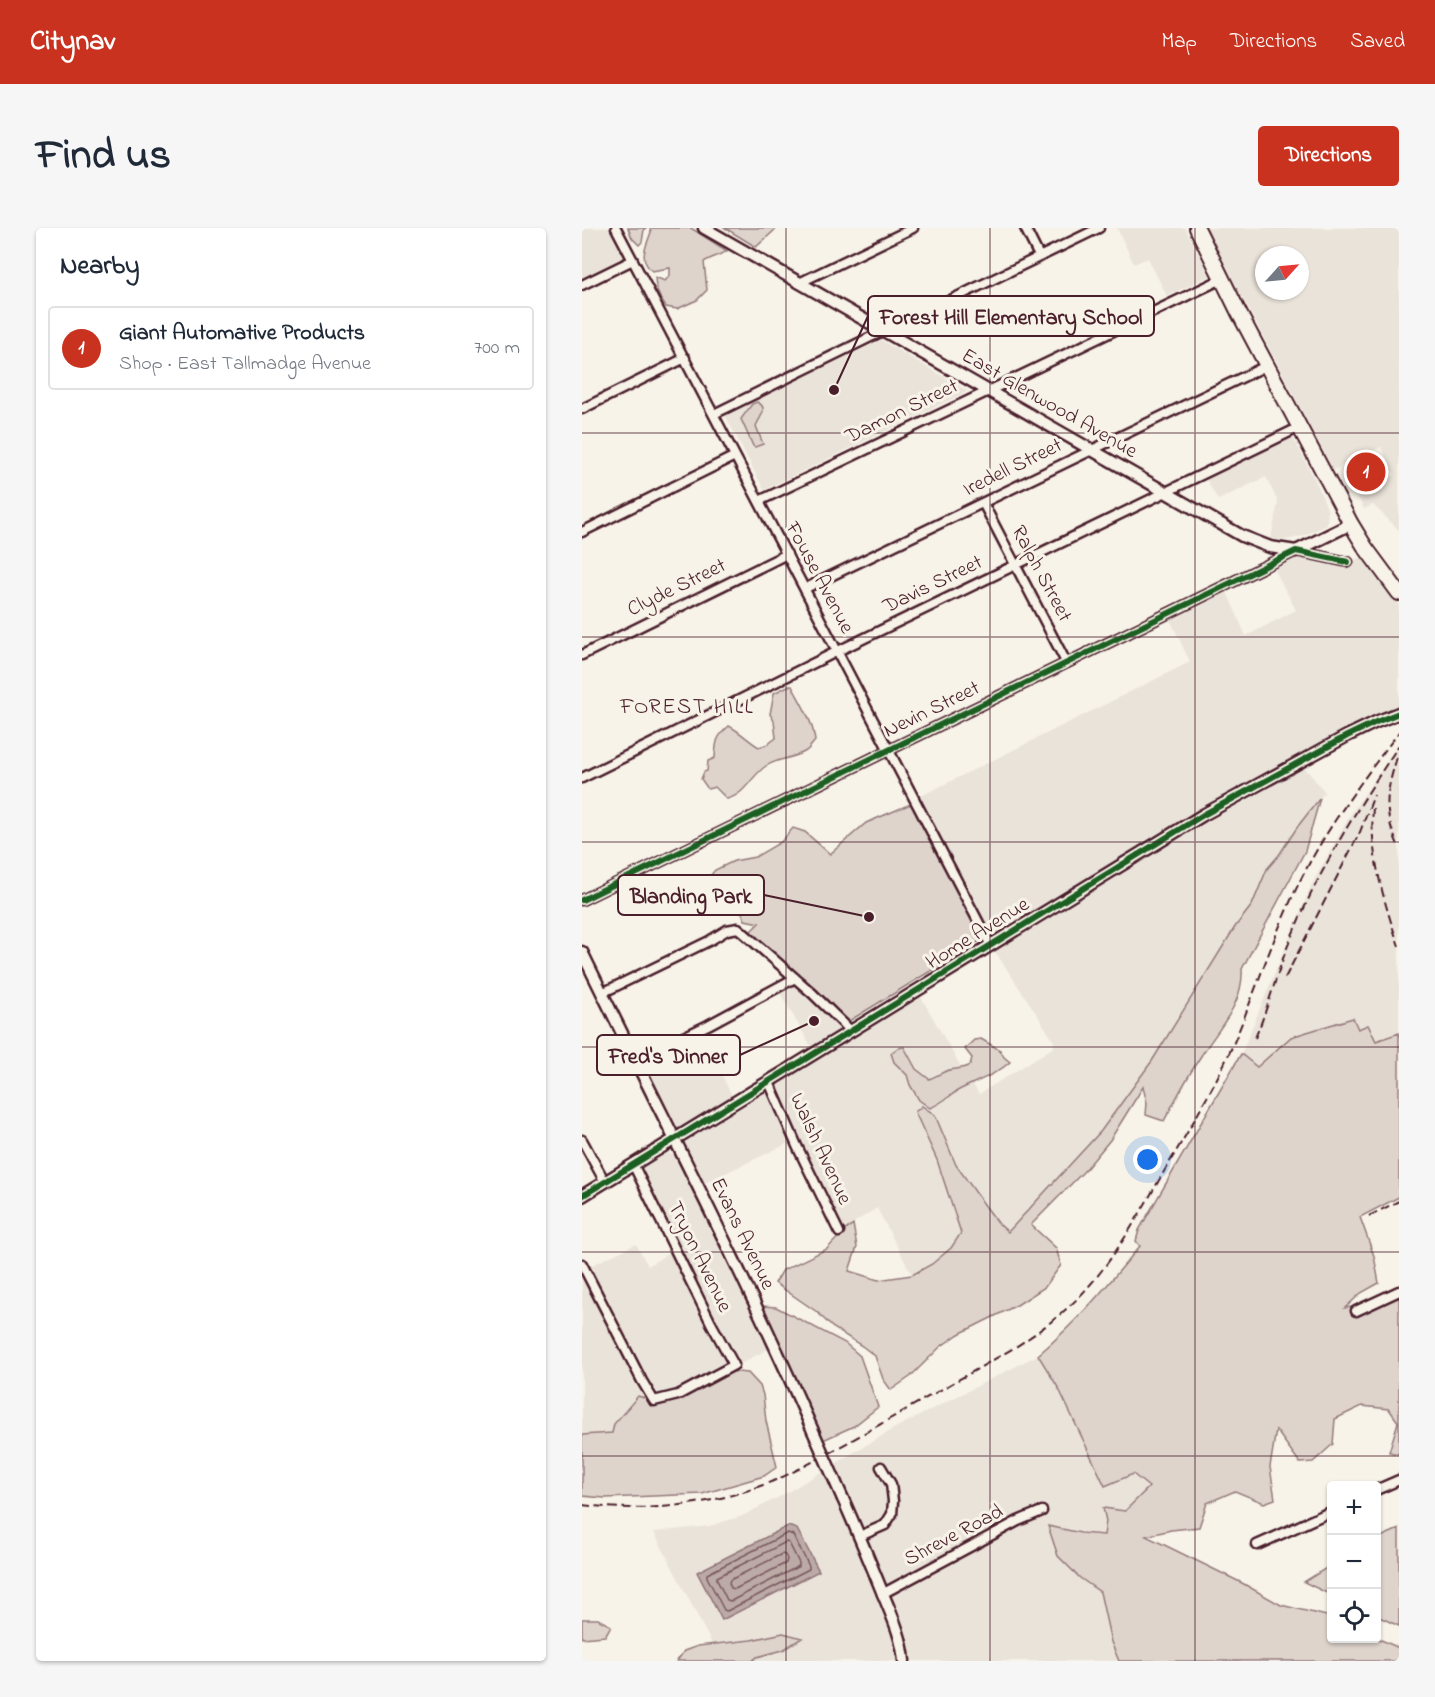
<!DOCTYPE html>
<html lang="en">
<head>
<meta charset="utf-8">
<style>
  :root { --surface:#fff; --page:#f6f6f7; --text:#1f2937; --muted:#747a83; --line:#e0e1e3; --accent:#c8321e }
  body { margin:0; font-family:"Indie Flower",sans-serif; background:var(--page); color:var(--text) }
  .controls { position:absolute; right:18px; bottom:18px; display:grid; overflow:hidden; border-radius:6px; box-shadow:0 2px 4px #0004 }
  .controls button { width:54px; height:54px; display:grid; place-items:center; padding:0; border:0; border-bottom:2px solid var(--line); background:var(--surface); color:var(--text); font:30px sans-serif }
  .compass { position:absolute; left:673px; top:18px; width:54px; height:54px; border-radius:50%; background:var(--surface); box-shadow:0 2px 4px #0004; rotate:63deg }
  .you { position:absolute; left:566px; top:932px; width:21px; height:21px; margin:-15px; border:4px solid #fff; border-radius:50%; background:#1a73e8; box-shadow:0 0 0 9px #1a73e833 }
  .badge { display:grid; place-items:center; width:39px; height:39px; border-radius:50%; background:var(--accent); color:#fff; font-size:20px; font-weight:700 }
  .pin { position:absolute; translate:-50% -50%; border:3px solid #fff; box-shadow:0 2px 6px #0006 }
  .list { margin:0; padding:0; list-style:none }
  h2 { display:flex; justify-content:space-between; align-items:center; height:78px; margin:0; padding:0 24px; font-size:26px }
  h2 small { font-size:20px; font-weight:400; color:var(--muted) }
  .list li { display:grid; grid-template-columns:39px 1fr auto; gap:18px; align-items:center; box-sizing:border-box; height:84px; margin:0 12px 12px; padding:0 12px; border:2px solid var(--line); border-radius:6px }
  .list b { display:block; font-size:22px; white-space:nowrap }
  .list p { margin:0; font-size:20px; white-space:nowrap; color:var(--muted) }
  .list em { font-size:20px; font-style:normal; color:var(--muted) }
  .icon { flex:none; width:33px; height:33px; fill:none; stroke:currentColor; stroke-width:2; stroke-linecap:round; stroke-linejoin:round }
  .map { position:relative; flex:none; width:817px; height:1433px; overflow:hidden; border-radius:6px }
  header { display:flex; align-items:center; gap:36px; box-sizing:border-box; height:84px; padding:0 30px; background:var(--accent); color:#fff }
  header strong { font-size:28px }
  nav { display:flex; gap:33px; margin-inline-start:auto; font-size:21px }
  .intro { display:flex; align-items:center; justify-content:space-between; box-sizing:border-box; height:144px; padding:0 36px }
  h1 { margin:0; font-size:42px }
  .button { padding:15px 27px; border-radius:6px; background:var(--accent); color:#fff; font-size:21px; font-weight:700 }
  main { display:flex; gap:36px; padding:0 36px }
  aside { flex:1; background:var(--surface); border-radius:6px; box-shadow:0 2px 4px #0004 }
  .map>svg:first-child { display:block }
  .built { fill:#eae3da; fill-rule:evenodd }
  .green { fill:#ded4cc; stroke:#947a7c; stroke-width:1.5 }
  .water { fill:#bcaaa7; stroke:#8e7275; stroke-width:1.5 }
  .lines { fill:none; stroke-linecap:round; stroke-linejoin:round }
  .shore { stroke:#78575d; stroke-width:1.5 }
  .minor-casing { stroke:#4a1f2b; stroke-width:13 }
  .tertiary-casing { stroke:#4a1f2b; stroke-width:15 }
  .primary-casing { stroke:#4a1f2b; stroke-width:18 }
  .minor { stroke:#f7f3e8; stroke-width:8 }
  .tertiary { stroke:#f7f3e8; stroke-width:10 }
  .primary { stroke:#f7f3e8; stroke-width:14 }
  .rail { stroke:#4a1f2b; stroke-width:2; stroke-dasharray:9 4.5; stroke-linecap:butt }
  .tertiary-bridge-casing { stroke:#4a1f2b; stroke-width:15; stroke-linecap:butt }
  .tertiary-bridge { stroke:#f7f3e8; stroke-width:10 }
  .cycleway-casing { stroke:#f7f3e8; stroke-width:10 }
  .cycleway { stroke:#1b5e20; stroke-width:6 }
  .grid { fill:none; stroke:#4a1f2b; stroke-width:1.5; stroke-opacity:0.55 }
  .labels { text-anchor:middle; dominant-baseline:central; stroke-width:6; stroke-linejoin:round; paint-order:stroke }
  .street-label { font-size:21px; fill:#4a1f2b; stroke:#f7f3e8 }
  .neighbourhood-label { font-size:22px; letter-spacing:1.5px; fill:#4a1f2b; stroke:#f7f3e8 }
  .leader { fill:none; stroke:#4a1f2b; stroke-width:2 }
  .callout-dot { fill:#4a1f2b; stroke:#f7f3e8; stroke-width:2 }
  .callout { fill:#f7f3e8; stroke:#4a1f2b; stroke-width:2 }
  .callout-label { font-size:22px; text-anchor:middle; font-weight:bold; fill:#4a1f2b }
</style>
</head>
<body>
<header>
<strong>Citynav</strong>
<nav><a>Map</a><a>Directions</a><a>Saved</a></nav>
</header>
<div class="intro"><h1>Find us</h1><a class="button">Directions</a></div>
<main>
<aside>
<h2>Nearby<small></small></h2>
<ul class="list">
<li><span class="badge">1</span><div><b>Giant Automative Products</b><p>Shop · East Tallmadge Avenue</p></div><em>700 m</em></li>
</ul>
</aside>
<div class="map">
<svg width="817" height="1433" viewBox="0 0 817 1433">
  <rect width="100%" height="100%" fill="#f7f3e8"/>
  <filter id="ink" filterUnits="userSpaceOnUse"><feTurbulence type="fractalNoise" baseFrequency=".0167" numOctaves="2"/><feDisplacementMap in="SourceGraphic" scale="12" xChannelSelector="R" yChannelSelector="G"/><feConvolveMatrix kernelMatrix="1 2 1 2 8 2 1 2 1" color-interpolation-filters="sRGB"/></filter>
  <g filter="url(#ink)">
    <path class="built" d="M 0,0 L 34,0 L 51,32 L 2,56 L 0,50 Z
      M 535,0 L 603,0 L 628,48 L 585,68 L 566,30 L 552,36 Z
      M 624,0 L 817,0 L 817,302 L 791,277 L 782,281 L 775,267 L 813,247 L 799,219 L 751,242 ZM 682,27 L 718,27 L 718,63 L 682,63 Z
      M 299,112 L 386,163 L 182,262 L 143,187 Z
      M 711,209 L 736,258 L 746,283 L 745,297 L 721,308 L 704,312 L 689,311 L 696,274 L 684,249 L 636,272 L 624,251 Z
      M 714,323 L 766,334 L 788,326 L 817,365 L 817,485 L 718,534 L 743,564 L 716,598 L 697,627 L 685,641 L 670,677 L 653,699 L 570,833 L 519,903 L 425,1004 L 404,979 L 374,937 L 353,887 L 333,884 L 355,932 L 379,1005 L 369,1020 L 350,1036 L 330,1047 L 295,980 L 257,1004 L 213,912 L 116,958 L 54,832 L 117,801 L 153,874 L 233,825 L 195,760 L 213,750 L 269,803 L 334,760 L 376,834 L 397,866 L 472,819 L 472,814 L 456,788 L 408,716 L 333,571 L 608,434 L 585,385 L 642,357 L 664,408 L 714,382 L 689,335 Z
      M 817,516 L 817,940 L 702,863 L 659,826 L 730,656 L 769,586 Z
      M 84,924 L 95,928 L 102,935 L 186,1121 L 145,1143 L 114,1162 L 86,1174 L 76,1174 L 70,1163 L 64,1171 L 56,1169 L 31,1205 L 0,1207 L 0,1031 L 10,1037 L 54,1016 L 66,1038 L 90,1023 L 55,939 Z
      M 456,1127 L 477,1161 L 523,1258 L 551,1246 L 568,1259 L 542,1283 L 524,1293 L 522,1307 L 466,1299 L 498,1350 L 518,1364 L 529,1414 L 537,1433 L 170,1433 L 175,1429 L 201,1422 L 219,1410 L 169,1412 L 131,1418 L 72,1304 L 127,1298 L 160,1288 L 199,1268 L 313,1200 Z"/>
    <path class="green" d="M 46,0 L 65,0 L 62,2 L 60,14 L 57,17 L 50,10 Z
      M 68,0 L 109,0 L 145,23 C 138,28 129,29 122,34 L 125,62 L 115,72 L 95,81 L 84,79 C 77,70 73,61 73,49 L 83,53 L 88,47 L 88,40 L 70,43 C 56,31 64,19 69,4 Z
      M 143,0 L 195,0 L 174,19 Z
      M 175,174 C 188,180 177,190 174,198 L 181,216 L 173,219 L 171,218 L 159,191 L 170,176 Z
      M 206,458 L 210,458 C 219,475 231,493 233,513 C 230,516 227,521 224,523 C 211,531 196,530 184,538 C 169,548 163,567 145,571 L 133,559 L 126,561 L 119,551 L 122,544 L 125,543 L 126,533 L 133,530 C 134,513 134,509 147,498 C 159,504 166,513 177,519 L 186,516 L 194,510 L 192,493 L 188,486 L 192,465 Z
      M 738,570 L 723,623 L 660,741 C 662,776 636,801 619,828 C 605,849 594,871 582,893 L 564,887 L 565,875 L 561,859 L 528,912 L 504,941 L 449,997 L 474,1020 L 479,1037 L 463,1059 L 435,1077 L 377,1106 L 358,1119 L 328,1149 L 309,1162 L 301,1151 L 293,1128 L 280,1118 L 250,1099 L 235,1084 L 193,1055 L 201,1042 L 245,1021 L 262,1003 L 271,996 L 275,1019 L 267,1043 L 296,1052 L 330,1047 L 350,1036 L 369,1020 L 379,1005 L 355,932 L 333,884 L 340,878 L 353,887 L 374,937 L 404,979 L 417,996 L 426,1004 L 519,903 L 570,833 L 653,699 L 670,677 L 685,641 L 697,627 L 716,598 Z
      M 331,575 L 399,708 L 399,712 L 267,793 L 168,704 L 177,695 L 163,692 L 159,682 L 152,672 L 138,669 L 117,661 L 133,642 L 152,633 L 173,629 L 199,614 L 211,600 L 223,604 L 248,626 L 284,595 Z
      M 771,790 L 776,801 L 786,797 L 794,813 L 817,805 L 817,969 L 778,989 L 792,1028 L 797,1055 L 779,1065 L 763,1080 L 798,1075 L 817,1066 L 817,1226 L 807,1224 L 816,1194 L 807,1181 L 780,1178 L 753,1191 L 751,1216 L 731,1234 L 718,1235 L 694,1202 L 688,1239 L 693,1271 L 682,1275 L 653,1263 L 625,1275 L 617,1299 L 589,1302 L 564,1308 L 660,1355 L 699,1377 L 749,1389 L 750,1410 L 795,1410 L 817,1420 L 817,1433 L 537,1433 L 529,1414 L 518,1364 L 498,1350 L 476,1328 L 466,1298 L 499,1305 L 522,1307 L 524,1293 L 521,1280 L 543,1283 L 567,1259 L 551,1246 L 523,1258 L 477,1161 L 456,1127 C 496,1093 525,1058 558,1018 L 554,1013 L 557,1002 L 659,826 L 675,839 L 709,809 Z
      M 399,811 L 418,822 L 422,829 L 428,834 C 414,847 394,853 377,862 C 367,868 360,875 348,880 L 337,872 L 328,857 L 325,847 L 312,834 L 309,825 L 316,820 L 322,819 L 334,841 L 347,851 C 355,848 360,844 367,842 C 375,840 379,842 388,837 L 390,830 L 383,821 L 392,812 Z
      M 180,1078 L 194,1079 L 263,1115 L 278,1128 L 296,1179 L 272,1198 L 239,1213 Z
      M 145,1143 L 166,1145 L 178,1158 L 181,1167 L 184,1193 L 195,1239 L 182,1248 L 120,1266 L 23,1270 L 0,1268 L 0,1207 L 30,1205 L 32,1196 L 56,1168 C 65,1171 75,1175 85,1174 C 101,1172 130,1152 145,1143 Z
      M 817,1301 L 817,1398 L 795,1388 L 794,1311 Z
      M 749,1337 L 749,1367 L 722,1354 Z
      M 0,1391 L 16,1391 L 29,1398 L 23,1408 L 0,1410 Z
      M 201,1405 L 220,1410 L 201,1422 L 175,1429 L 170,1433 L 95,1433 L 102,1423 L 116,1418 L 169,1412 Z"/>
    <path class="water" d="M 206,1298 L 215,1301 L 237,1343 L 140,1392 L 115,1344 Z"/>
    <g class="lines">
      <path class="shore" d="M 206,1305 L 211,1307 L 227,1338 L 227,1341 L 145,1383 L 142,1382 L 125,1349 L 125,1346 Z
        M 204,1314 L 207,1315 L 217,1335 L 217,1338 L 149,1373 L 145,1372 L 135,1352 L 135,1349 Z
        M 200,1326 L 203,1327 L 205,1331 L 204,1335 L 153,1361 L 149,1360 L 147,1355 L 148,1352 Z"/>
      <defs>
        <path id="minor" d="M 34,0 L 408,716
          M 443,0 L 457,28
          M 217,55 L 331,0
          M 0,57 L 51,32
          M 0,181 L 103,130
          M 132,186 L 301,103 L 323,94 L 517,0
          M 177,273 L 640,51
          M 401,275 L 484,434
          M 0,304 L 153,228
          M 224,360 L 686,137
          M 0,427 L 205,326
          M 0,550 L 256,423 L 718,199
          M 0,672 L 714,323 L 766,334
          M 20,765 L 127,713 L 145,702 L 156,700 L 230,765 L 269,803
          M 54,832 L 126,797 L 213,750
          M 187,854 L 215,918 L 257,1004
          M 0,912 L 23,954
          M 0,1036 L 60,1153 L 72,1173 L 96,1167 L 152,1137 L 129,1095 L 51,936
          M 774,1083 L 817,1063
          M 794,1262 L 817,1252
          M 278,1308 L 303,1297 L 310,1286 L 311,1273 L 309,1256 L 299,1239
          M 675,1317 L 750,1283
          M 300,1366 L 436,1293 L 460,1283"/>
        <path id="tertiary" d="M 122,0 L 660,308 L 688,319 L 714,323 L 769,296
          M 0,724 C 78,884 160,1041 231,1203
          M 0,968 L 621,587 L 765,508 L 794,494 L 817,485
          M 261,1271 C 275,1302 288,1334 301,1366 C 310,1388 320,1409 322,1433"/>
        <path id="primary" d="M 615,0 L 657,85 L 769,296 L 783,319 L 817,365"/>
      </defs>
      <use href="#minor" class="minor-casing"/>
      <use href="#tertiary" class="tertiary-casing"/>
      <use href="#primary" class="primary-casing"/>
      <use href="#minor" class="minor"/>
      <use href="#tertiary" class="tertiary"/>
      <use href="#primary" class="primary"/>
      <path class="rail" d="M 815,529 C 804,565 800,583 817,619
        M 791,580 C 787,624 803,678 817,718
        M 703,750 L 778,604 L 792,567
        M 673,810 C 687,778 695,743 709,710 C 737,642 776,579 817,517
        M 787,988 L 817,973
        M 0,1277 C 72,1285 143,1277 209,1245 C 239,1230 268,1213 297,1197 C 342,1171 387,1146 432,1120 C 455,1105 477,1089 496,1070 C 534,1031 560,981 587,935 C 610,897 632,859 650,819 C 674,763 692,705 719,651 C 746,598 781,551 817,504"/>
      <defs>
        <path id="tertiary-bridge" d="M 231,1203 L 261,1271"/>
      </defs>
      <use href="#tertiary-bridge" class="tertiary-bridge-casing"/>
      <use href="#tertiary-bridge" class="tertiary-bridge"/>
      <defs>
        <path id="cycleway" d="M 0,672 L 714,323 L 766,334
          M 0,968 L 621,587 L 765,508 L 794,494 L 817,485"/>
      </defs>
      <use href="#cycleway" class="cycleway-casing"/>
      <use href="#cycleway" class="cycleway"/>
    </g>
  </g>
  <path class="grid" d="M 204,0 L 204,1433M 408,0 L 408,1433M 613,0 L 613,1433M 0,205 L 817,205M 0,409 L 817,409M 0,614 L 817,614M 0,819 L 817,819M 0,1024 L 817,1024M 0,1228 L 817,1228"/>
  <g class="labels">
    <g class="street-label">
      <text transform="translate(467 176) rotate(30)">East Glenwood Avenue</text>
      <text transform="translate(320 184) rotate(-26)">Damon Street</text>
      <text transform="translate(431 240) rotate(-26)">Iredell Street</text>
      <text transform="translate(459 346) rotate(62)">Ralph Street</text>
      <text transform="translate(237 350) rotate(62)">Fouse Avenue</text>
      <text transform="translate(351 357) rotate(-26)">Davis Street</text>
      <text transform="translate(95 360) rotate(-26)">Clyde Street</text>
      <text transform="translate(350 482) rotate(-26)">Nevin Street</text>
      <text transform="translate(396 706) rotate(-32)">Home Avenue</text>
      <text transform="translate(238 921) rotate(65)">Walsh Avenue</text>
      <text transform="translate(160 1006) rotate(64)">Evans Avenue</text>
      <text transform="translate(117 1029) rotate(64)">Tryon Avenue</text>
      <text transform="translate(372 1308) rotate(-28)">Shreve Road</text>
    </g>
    <g class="neighbourhood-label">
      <text x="105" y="480">FOREST HILL</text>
    </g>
  </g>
  <path class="leader" d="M252 162L286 88M287 689L182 667M232 793L158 827"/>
  <g class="callout-dot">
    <circle cx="252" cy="162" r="6"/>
    <circle cx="287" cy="689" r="6"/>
    <circle cx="232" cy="793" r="6"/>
  </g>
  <g class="callout">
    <rect x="286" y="68" width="286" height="40" rx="6"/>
    <rect x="36" y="647" width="146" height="40" rx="6"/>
    <rect x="15" y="807" width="143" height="40" rx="6"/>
  </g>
  <g class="callout-label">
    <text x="429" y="96">Forest Hill Elementary School</text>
    <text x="109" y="675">Blanding Park</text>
    <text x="86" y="835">Fred's Dinner</text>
  </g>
</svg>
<div class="controls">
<button>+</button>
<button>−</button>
<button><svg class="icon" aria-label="locate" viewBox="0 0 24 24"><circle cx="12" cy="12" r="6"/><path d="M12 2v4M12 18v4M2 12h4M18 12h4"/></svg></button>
</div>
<svg class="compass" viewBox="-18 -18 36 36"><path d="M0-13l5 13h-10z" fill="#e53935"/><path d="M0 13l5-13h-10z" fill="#747a83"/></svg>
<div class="you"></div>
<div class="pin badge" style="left:784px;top:244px">1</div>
</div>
</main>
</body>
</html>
